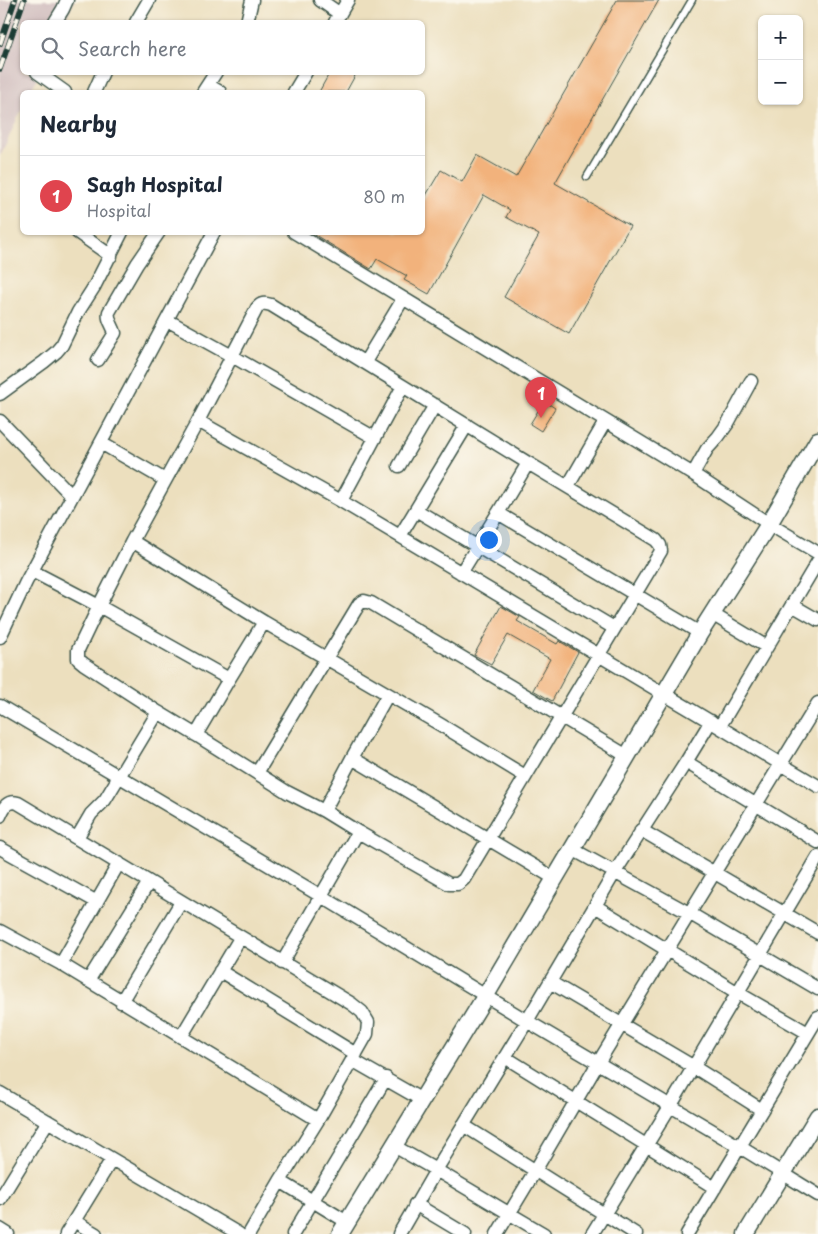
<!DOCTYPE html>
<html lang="en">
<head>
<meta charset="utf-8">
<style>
  :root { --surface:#fff; --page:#f6f6f7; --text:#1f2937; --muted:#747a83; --line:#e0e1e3; --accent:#0b8043 }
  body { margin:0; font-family:"Playpen Sans",sans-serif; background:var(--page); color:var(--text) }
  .controls { position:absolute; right:15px; top:15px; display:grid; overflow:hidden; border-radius:8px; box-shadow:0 1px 4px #0004 }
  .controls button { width:45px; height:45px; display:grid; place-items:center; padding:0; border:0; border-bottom:1px solid var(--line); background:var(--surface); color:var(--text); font:25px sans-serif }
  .you { position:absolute; left:488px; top:539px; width:18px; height:18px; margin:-12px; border:4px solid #fff; border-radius:50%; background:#1a73e8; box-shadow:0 0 0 8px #1a73e833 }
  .badge { display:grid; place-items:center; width:32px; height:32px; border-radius:50%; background:var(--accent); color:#fff; font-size:16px; font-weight:700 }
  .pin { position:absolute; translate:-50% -41px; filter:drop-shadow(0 1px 2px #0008) }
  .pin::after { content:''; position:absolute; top:26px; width:18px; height:15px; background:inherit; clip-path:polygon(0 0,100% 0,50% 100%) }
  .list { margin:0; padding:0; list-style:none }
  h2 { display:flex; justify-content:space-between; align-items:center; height:65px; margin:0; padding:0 20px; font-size:21px }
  h2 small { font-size:16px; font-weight:400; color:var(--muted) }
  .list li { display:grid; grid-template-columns:32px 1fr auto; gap:15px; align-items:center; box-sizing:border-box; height:80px; padding:0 20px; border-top:1px solid var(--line) }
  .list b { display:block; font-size:19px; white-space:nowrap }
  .list p { margin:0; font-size:16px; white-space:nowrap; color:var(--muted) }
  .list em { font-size:16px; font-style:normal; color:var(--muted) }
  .icon { flex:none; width:28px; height:28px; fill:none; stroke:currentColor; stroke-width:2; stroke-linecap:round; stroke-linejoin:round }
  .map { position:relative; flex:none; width:818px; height:1234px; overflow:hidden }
  .search { position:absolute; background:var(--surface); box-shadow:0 1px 4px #0004; left:20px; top:20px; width:405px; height:55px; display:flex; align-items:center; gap:12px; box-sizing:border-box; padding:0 18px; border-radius:8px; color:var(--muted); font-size:19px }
  .panel { position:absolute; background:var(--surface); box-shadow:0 1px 4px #0004; left:20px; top:90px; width:405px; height:145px; border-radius:8px }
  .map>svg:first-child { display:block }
  .industrial { fill:#d2bfc0 }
  .building { fill:#f2b27c }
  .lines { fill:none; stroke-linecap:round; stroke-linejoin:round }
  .service-casing { stroke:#3e5549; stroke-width:9 }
  .minor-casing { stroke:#3e5549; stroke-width:15 }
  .tertiary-casing { stroke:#3e5549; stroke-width:19 }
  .service { stroke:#fff; stroke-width:6 }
  .minor { stroke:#fff; stroke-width:12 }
  .tertiary { stroke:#fff; stroke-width:16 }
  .rail-casing { stroke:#1f3d34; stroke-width:5.5 }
  .rail { stroke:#fbf7ec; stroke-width:4; stroke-dasharray:11; stroke-linecap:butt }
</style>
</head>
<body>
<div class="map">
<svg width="818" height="1234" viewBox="0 0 818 1234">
  <rect width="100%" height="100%" fill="#fbf7ec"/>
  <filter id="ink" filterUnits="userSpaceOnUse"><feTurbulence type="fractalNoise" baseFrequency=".02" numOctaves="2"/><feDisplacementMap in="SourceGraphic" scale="10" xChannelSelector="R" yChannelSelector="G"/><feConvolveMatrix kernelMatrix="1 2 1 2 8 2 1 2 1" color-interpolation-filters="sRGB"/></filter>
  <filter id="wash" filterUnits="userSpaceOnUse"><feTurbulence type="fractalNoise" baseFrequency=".0096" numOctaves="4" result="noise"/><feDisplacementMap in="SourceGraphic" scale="20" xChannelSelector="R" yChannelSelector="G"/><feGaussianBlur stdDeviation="1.12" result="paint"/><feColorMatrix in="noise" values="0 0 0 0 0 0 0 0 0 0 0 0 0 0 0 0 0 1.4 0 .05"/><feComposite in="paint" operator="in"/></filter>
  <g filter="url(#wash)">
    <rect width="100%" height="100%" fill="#ecdfbe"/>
    <path class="industrial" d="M 0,0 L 75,0 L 64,22 L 22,22 L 22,72 L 40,73 L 30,92 L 22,92 L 22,109 L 0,156 Z"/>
    <g id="blocks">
      <path class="building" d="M 617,0 L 659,0 L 555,183 L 630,226 L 569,334 L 504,297 L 539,235 L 506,217 L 510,210 L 484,195 L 429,294 L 404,280 L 407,276 L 377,259 L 371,269 L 310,232 L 422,232 L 422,202 L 441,170 L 462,182 L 477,155 L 516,177 Z
        M 330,72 L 357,72 L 346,92 L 319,92 Z
        M 544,401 L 555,408 L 541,431 L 530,424 Z
        M 501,606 L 520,617 L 517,621 L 557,644 L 559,641 L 578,652 L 552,701 L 533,690 L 550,659 L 508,635 L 491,664 L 474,655 Z"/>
    </g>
  </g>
  <g filter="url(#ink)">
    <use href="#blocks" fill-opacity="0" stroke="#3e5549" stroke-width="1"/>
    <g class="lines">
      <defs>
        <path id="service" d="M 587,177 L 692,0"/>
        <path id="minor" d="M 320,0 L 340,14
          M 55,22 L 63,9 L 67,0
          M 136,22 L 149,0
          M 247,22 L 252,0
          M 335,22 L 348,0
          M 37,72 L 65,92
          M 208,85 L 220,92
          M 94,92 L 103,72
          M 203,92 L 216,72
          M 294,92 L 306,72
          M 77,232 L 111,256
          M 294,232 L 693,474 L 769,524 L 818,553
          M 167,320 L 232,356 L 375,438
          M 98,360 L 115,333 C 113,325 107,320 109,312 L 137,264 L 159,232
          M 365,362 L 403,299
          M 0,394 L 44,362 L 56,352 L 62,345 L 78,312 L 94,287 L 122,232
          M 0,421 L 72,496
          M 198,421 L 132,541 L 264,622
          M 101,443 L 165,480
          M 528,463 L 271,305 C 264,303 261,303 257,308 L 198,421 L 341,501 L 664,694 C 716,724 766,756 818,786
          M 399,466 L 435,405
          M 693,474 L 707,449 L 718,437 L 728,423 L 751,381
          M 568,486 L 605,422
          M 341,501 L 403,386
          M 416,510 L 614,628
          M 400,536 L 467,425
          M 32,571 L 99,606 L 132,541
          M 461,573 L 498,513
          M 792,605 L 818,620
          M 712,614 L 767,647
          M 0,637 L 26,582 L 214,232
          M 229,679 L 264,622 L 441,725 L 525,776
          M 0,706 L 321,896 L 527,1021 L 740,1147 L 818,1195
          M 720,726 L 818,561
          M 196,735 L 287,792 L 324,811 L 358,832 L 449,884 L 458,884 L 464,879 L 661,551 L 660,545 L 656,540 L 528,463 L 498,513 L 700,633
          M 352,758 L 388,694
          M 686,762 L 818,842
          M 257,773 L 359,604 L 364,601 L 371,603 L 627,756
          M 324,811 L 352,758 L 554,878
          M 0,816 C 4,807 7,800 18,803 L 352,1004 L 362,1012 L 368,1022 L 367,1034 L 318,1120 L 280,1181 L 249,1234
          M 641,830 L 818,933
          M 77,838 L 91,814 L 105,800 L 158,712 L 84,664 L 78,659 L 78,650 L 99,606 L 229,679 L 196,735 L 158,712
          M 0,848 L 97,902
          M 572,849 L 689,913 L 818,989
          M 595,906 L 738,993 L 808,1033
          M 0,931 L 61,964 L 318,1120
          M 282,963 L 358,832
          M 61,964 L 119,863
          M 220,971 L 356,1054
          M 88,981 L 149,882
          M 550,982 L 694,1067 L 762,1110
          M 121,1002 L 181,902
          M 181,1037 L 240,938
          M 505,1057 C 575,1100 645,1145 715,1188
          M 352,1060 L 422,1100
          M 0,1093 L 239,1234
          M 463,1125 L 636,1234
          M 394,1146 L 436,1170 L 544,1234
          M 280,1181 L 347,1222
          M 0,1199 L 48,1121
          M 415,1204 L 465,1234
          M 74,1221 L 96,1234
          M 0,1229 L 8,1234
          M 66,1234 L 112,1159
          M 293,1234 L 386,1078
          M 399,1234 L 436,1170 L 527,1021 L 615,872 L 686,762 L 711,721
          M 497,1234 L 535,1171 L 598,1063 L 818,703
          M 592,1234 L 671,1105 L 818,857
          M 687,1234 L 818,1017"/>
        <path id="tertiary" d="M 340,1234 L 486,995 L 700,633 L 769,524 L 818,440
          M 746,1234 L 818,1116"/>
      </defs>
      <use href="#service" class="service-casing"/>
      <use href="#minor" class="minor-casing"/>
      <use href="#tertiary" class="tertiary-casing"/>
      <use href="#service" class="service"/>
      <use href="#minor" class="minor"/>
      <use href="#tertiary" class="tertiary"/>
      <defs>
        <path id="rail" d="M 0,44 L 15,0
          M 0,69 L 24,0"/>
      </defs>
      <use href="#rail" class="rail-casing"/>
      <use href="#rail" class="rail"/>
    </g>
  </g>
</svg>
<div class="controls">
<button>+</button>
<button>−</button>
</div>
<div class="you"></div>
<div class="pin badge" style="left:541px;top:418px;background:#e0444e">1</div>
<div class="search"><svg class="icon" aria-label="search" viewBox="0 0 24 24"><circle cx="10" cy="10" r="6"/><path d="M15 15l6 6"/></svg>Search here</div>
<section class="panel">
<h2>Nearby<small></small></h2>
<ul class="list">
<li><span class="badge" style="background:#e0444e">1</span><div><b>Sagh Hospital</b><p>Hospital</p></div><em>80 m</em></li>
</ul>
</section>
</div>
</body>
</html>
